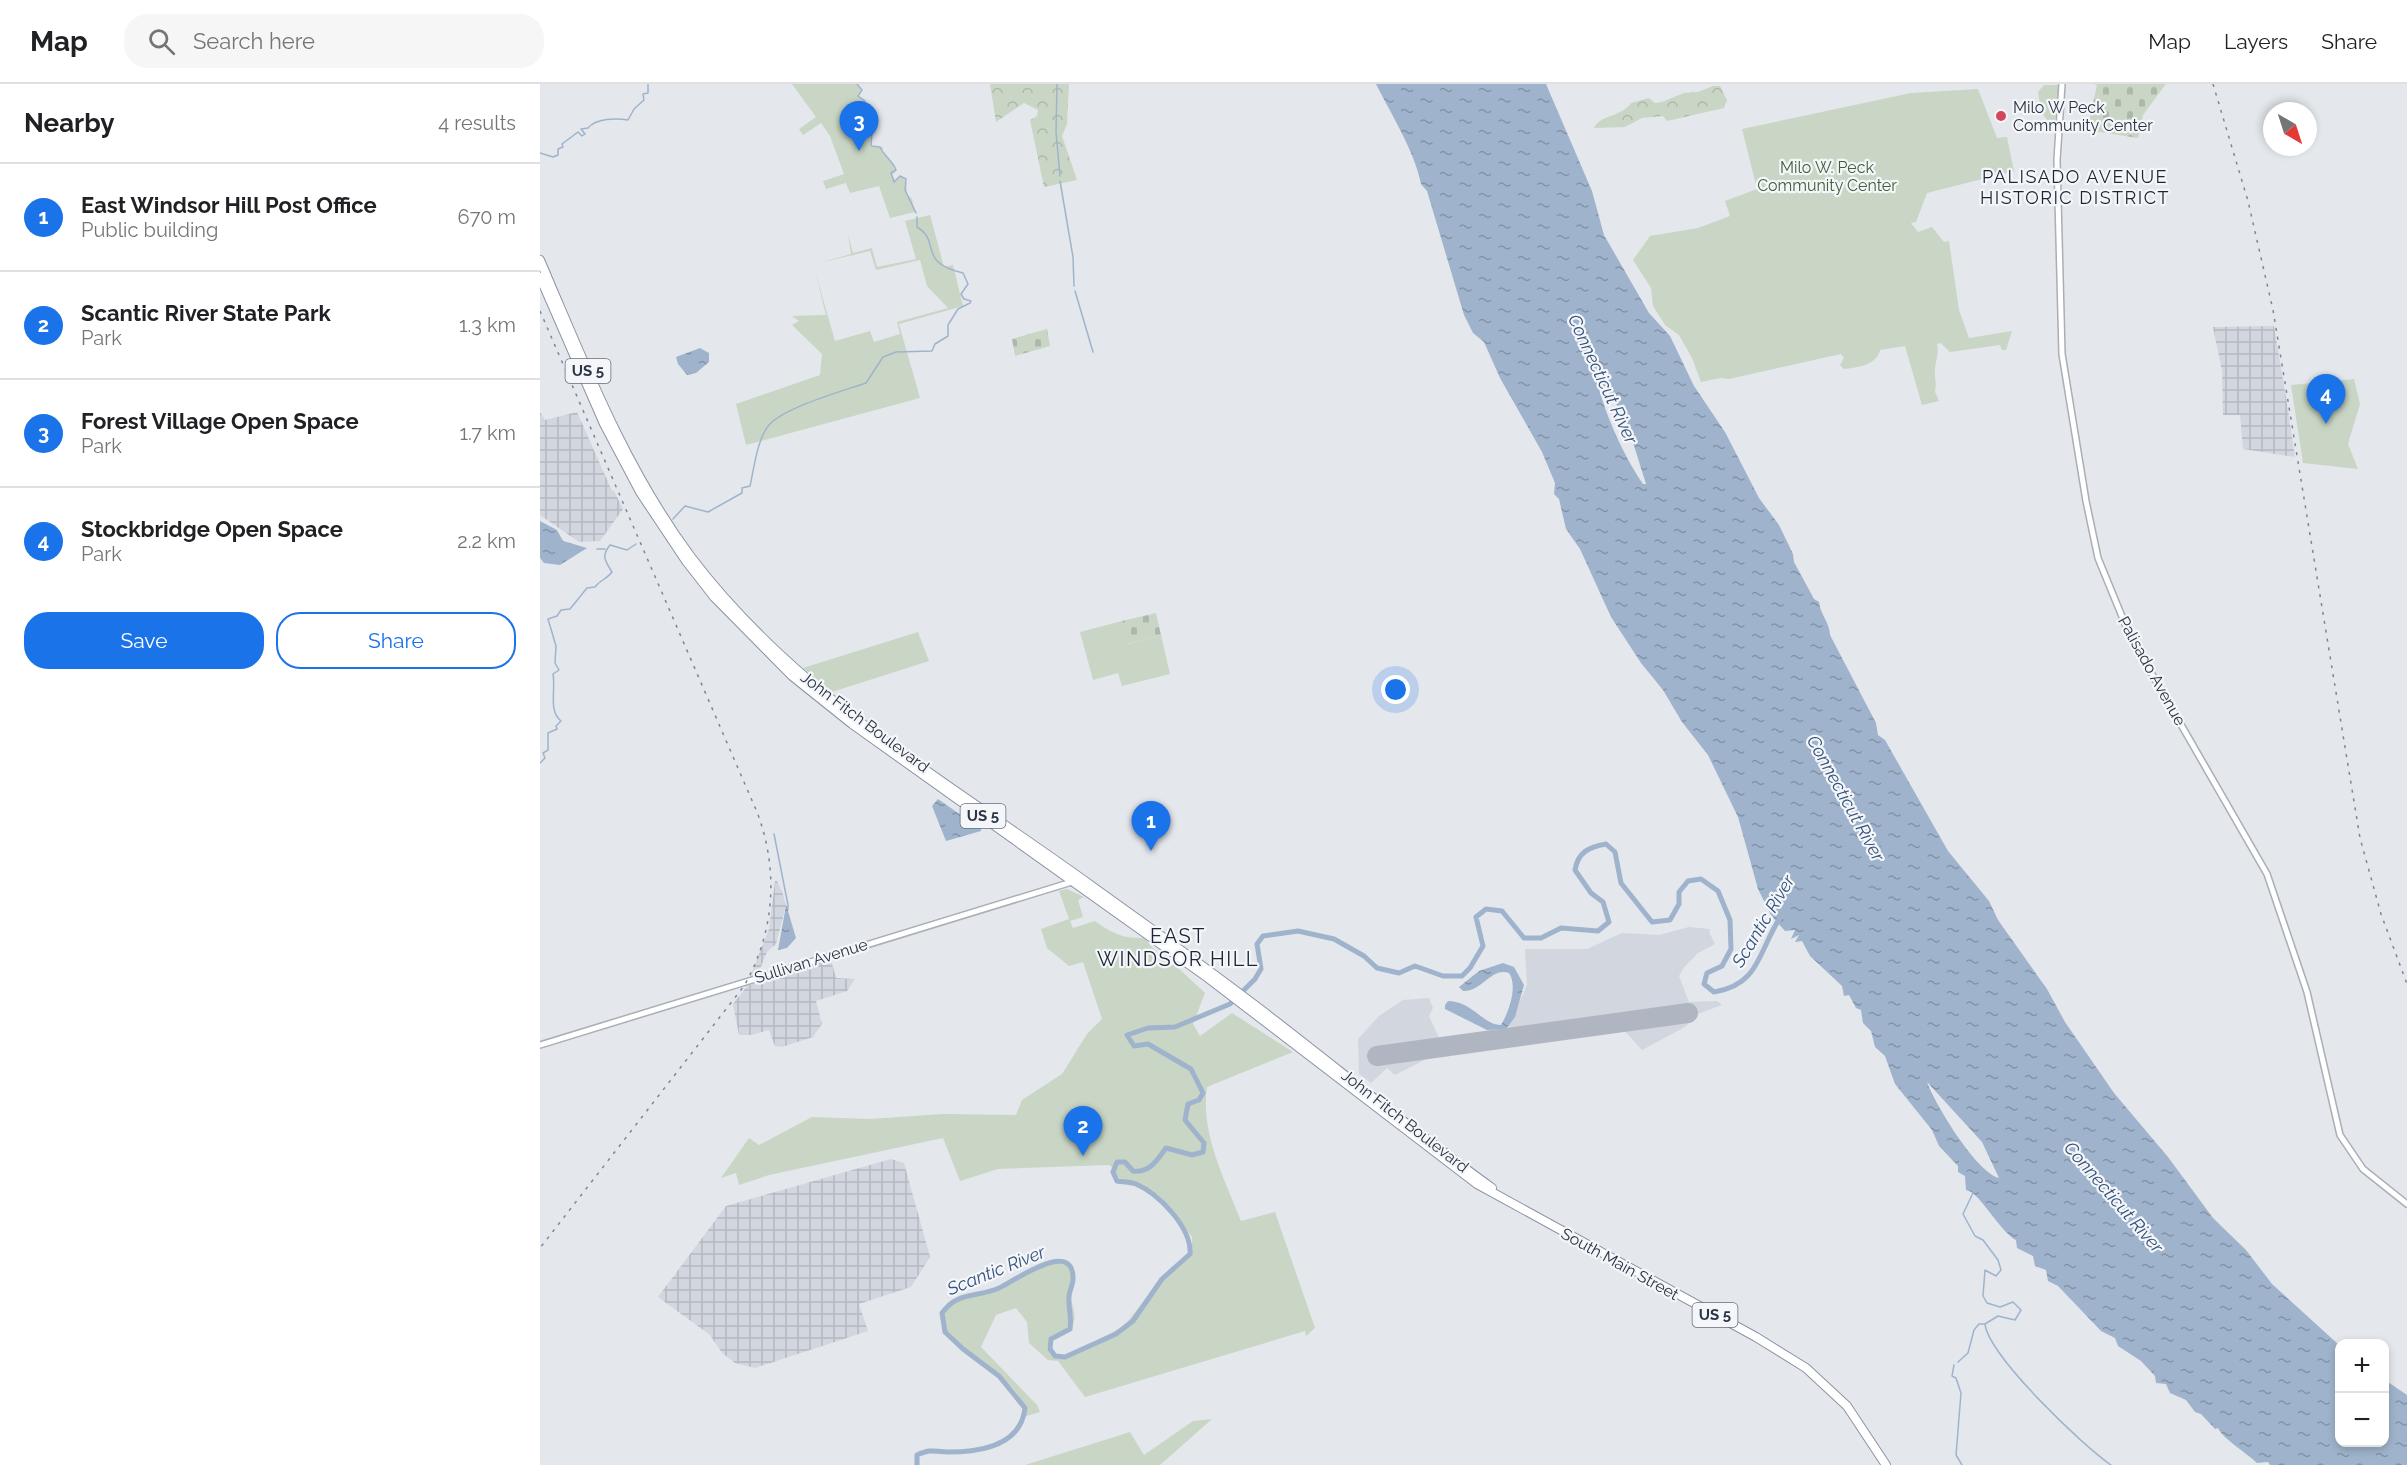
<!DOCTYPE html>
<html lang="en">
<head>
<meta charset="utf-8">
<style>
  :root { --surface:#fff; --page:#f6f6f6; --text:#202124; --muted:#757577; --line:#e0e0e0; --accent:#1a73e8 }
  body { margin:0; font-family:Raleway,sans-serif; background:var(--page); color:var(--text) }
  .controls { position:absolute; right:18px; bottom:18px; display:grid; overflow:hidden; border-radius:12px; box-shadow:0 3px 9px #0003 }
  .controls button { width:54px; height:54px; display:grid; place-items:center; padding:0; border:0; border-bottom:2px solid var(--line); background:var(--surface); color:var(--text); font:30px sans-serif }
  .compass { position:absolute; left:1723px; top:18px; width:54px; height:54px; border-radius:50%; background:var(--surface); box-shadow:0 3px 9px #0003; rotate:141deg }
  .you { position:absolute; left:856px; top:606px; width:21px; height:21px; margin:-15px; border:4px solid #fff; border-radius:50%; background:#1a73e8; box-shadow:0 0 0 9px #1a73e833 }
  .badge { display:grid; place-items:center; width:39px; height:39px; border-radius:50%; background:var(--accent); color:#fff; font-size:20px; font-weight:700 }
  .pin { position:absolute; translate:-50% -50px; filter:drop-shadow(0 2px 3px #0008) }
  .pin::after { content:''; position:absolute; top:32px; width:21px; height:18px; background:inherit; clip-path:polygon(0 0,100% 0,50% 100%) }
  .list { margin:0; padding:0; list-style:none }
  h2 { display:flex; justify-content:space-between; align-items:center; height:78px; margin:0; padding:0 24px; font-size:26px }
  h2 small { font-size:20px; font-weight:400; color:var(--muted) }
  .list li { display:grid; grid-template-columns:39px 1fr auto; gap:18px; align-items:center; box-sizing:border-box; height:108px; padding:0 24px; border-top:2px solid var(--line) }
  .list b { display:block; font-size:22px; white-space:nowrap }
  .list p { margin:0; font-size:20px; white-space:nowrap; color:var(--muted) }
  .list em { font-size:20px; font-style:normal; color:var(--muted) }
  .actions { display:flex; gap:12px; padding:18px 24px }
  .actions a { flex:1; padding:14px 0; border:2px solid var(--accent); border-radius:24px; text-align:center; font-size:21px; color:var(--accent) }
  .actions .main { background:var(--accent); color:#fff }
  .icon { flex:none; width:33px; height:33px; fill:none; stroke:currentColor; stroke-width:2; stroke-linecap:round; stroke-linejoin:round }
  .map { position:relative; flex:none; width:1867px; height:1381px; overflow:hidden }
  header { display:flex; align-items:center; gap:36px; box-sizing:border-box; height:84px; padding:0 30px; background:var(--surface); border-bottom:2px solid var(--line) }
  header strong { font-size:28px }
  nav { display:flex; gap:33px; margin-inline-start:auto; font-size:21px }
  .search { width:420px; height:54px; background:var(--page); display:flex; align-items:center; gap:15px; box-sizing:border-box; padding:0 21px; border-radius:24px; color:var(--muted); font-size:22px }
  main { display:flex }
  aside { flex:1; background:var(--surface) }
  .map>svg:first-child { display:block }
  .built { fill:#d2d6de }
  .industrial { fill:url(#industrial-grid) }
  .green { fill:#c9d6c5 }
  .forest { fill:url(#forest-crowns) }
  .cemetery { fill:url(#cemetery-stones) }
  .water { fill:url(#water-ripples); fill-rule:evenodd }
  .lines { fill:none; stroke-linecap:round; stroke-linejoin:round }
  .stream { stroke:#9fb4cc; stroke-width:1.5 }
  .river { stroke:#9fb4cc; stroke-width:5 }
  .runway { stroke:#b0b6c1; stroke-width:20 }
  .secondary-casing { stroke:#a9aeb7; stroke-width:8 }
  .highway-casing { stroke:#8b94a3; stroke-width:10 }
  .secondary { stroke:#fff; stroke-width:5 }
  .highway { stroke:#fff; stroke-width:8 }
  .rail { stroke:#7d8696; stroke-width:1.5; stroke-dasharray:3 6; stroke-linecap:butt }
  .poi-dot { fill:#d1495b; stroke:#f4f6f9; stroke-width:2 }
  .labels { text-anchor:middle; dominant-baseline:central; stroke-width:4.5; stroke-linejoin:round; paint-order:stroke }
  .shield { fill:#f4f6f9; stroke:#676e7b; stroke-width:1.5 }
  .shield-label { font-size:15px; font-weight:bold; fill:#2b3445 }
  .poi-label { font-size:16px; fill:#2b3445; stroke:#f4f6f9; text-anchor:start }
  .park-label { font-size:16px; fill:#3f6138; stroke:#f4f6f9 }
  .street-label { font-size:16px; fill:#2b3445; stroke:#f4f6f9 }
  .neighbourhood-label { font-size:18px; letter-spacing:1.5px; fill:#1d2536; stroke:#f4f6f9 }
  .water-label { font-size:18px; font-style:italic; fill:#34527a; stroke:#f4f6f9 }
  .quarter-label { font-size:20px; letter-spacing:1.5px; fill:#1d2536; stroke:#f4f6f9 }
</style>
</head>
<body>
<header>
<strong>Map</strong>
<div class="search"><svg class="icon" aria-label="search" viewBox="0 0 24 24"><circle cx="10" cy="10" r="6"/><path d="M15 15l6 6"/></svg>Search here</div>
<nav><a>Map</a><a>Layers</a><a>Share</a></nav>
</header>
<main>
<aside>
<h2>Nearby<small>4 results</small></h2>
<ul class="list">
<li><span class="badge">1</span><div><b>East Windsor Hill Post Office</b><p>Public building</p></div><em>670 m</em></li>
<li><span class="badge">2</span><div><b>Scantic River State Park</b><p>Park</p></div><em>1.3 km</em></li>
<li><span class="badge">3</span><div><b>Forest Village Open Space</b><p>Park</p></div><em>1.7 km</em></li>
<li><span class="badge">4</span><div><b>Stockbridge Open Space</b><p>Park</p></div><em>2.2 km</em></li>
</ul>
<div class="actions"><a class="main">Save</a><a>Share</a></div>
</aside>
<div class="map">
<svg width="1867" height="1381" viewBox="0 0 1867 1381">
  <defs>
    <pattern id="industrial-grid" width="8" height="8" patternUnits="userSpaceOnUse" patternTransform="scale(1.5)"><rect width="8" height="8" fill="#d2d6de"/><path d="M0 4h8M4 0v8" fill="none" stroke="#b4b8c0"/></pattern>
    <pattern id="forest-crowns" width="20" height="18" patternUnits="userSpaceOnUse" patternTransform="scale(1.5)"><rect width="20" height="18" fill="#c9d6c5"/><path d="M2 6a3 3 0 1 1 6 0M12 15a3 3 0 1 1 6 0" fill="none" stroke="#adb8ab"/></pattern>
    <pattern id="cemetery-stones" width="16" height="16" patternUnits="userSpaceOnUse" patternTransform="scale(1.5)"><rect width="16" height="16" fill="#c9d6c5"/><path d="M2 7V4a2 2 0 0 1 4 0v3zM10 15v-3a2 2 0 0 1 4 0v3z" fill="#adb8ab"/></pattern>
    <pattern id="water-ripples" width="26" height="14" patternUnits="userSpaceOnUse" patternTransform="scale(1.5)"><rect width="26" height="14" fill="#9fb4cc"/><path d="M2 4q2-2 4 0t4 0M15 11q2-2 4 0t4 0" fill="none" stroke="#8293a7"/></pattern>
  </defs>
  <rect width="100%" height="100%" fill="#e4e7ec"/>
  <path class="built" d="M 1149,843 L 1170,845 L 1169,848 L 1175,860 L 1158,869 L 1144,883 L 1139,892 L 1149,918 L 1177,917 L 1182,921 L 1158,930 L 1145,943 L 1102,966 L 1081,943 L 892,972 L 855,991 L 847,984 L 831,999 L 819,990 L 818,955 L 839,932 L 863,916 L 889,914 L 893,924 L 889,932 L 900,956 L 966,949 L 987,901 L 985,865 L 1047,865 L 1082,849 L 1119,851 Z"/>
  <path class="industrial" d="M 1734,242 L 1748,326 L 1755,373 L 1703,365 L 1700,331 L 1683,331 L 1682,287 L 1673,243 Z
    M 0,328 L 5,336 L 37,328 L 72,407 L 74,407 L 83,425 L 60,457 L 39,458 L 0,431 Z
    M 235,797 L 237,797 L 242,807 L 246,822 L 236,860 L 227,868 L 218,890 L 210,893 L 229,845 Z
    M 291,876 L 296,894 L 315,895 L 307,907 L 276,917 L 282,940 L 273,953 L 242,963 L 235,962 L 229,946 L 211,951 L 199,951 L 193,920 L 207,902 Z
    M 351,1075 L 364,1079 L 390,1173 L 371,1203 L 319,1220 L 328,1247 L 215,1284 L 195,1279 L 182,1269 L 170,1251 L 118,1213 L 186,1122 Z"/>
  <path class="green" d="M 252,0 L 316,0 L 321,5 L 318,12 L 325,18 L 321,26 L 329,38 L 320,41 L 320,43 L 331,49 L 330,63 L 343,63 L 342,67 L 354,81 L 355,89 L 352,90 L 355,97 L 361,92 L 366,97 L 367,110 L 372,115 L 375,128 L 350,134 L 339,102 L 310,109 L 306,99 L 286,105 L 283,97 L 304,90 L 290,52 L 281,39 L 263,51 L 259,45 L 276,33 Z
    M 1504,1 L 1519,1 L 1515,40 C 1500,35 1501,22 1498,8 Z
    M 1438,5 L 1457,54 L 1467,53 L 1474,87 L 1387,109 L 1376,138 L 1371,139 L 1378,148 L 1392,143 L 1404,158 L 1409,157 L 1419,226 L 1429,254 L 1472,247 L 1466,266 L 1462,266 L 1460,261 L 1410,268 L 1401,259 L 1397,260 C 1399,270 1396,275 1395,284 C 1394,293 1397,299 1395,308 L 1399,317 L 1382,321 L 1365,262 L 1340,266 C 1338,280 1317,284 1304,285 L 1300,281 L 1304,274 L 1301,270 L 1189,295 L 1181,294 L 1161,298 L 1152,274 L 1139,251 L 1125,241 L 1113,222 L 1111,204 L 1093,176 L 1110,152 L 1158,144 L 1190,132 L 1185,117 L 1217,105 L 1202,45 L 1371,9 Z
    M 390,131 L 404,183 L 413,181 L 423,222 L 359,240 L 380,314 L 206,361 L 196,320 L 280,291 L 282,270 L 252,241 L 259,237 L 252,232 L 286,231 L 275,187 L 295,257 L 330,247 L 334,258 L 360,250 L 357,238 L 408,224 L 387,202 L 380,176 L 336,186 L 330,167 L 279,179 L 311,170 L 308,151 L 313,169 L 332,164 L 337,183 L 376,175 L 365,137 Z
    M 1814,295 L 1820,320 L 1808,360 L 1818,385 L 1763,379 L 1751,301 Z
    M 582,537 L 588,560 L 621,551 L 630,590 L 582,602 L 578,589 L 553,596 L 540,548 Z
    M 378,548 L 389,577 L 292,608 L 263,584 Z
    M 527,805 L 544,813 L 538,816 L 543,833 L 530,837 L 533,844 L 555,837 C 571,849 584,855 604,854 L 630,883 L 634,880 L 665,909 L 653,940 L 660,952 L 692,929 L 753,968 L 667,1003 C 660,1049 685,1096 701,1137 L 735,1128 L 775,1244 L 766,1252 L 765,1247 L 545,1313 L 518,1277 L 508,1276 L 489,1259 L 487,1238 L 476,1224 L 456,1231 L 441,1263 L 497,1321 L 500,1328 L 486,1332 C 478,1285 419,1280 405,1242 C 402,1234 405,1227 407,1219 C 421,1208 444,1210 460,1203 C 473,1197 519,1164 530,1185 C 534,1193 528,1200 529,1208 C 531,1219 539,1233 531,1244 C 524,1253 512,1252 507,1264 L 511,1271 L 526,1273 L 584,1242 L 613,1205 L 652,1165 L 652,1153 L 618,1111 L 599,1100 L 579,1094 L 570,1081 L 458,1085 L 420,1097 L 403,1054 L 229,1091 L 199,1101 L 196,1089 L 181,1094 L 209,1054 L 219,1061 L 272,1033 L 330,1035 L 403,1030 L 476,1031 L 482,1016 L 522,990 L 547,950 L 562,935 L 543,878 L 529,882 L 507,864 L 501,845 L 529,835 L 519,807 Z
    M 672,1335 L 620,1381 L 485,1381 L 590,1348 L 604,1371 L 653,1337 Z"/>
  <path class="forest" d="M 450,0 L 529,0 L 527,40 L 522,52 L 537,96 L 504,103 L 490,36 L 497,32 L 498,26 L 484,19 L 456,38 Z
    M 1173,2 L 1180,2 L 1187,16 L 1184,24 L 1127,37 L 1123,32 L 1102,34 L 1085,43 L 1054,44 C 1061,30 1082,33 1091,19 L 1109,14 L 1115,19 L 1122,18 L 1144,9 L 1158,8 Z"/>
  <path class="cemetery" d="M 1552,0 L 1626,0 L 1603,31 L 1598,54 L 1547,46 L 1557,1 Z
    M 507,245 L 510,262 L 475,272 L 472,255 Z
    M 616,529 L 621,551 L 587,560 L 582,537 Z"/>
  <path class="water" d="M 836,0 L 1006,0 L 1052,107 L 1064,151 L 1109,229 L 1130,252 L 1154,302 L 1185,348 L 1219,414 L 1239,441 L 1253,470 L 1254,478 L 1274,515 L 1279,518 C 1280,530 1290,539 1290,551 L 1336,639 L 1338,651 L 1345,656 L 1408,767 L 1449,817 L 1458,836 L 1507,905 L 1525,938 L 1574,1009 L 1628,1073 L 1673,1134 L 1706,1166 L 1732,1200 L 1799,1261 L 1800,1358 L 1844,1358 L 1845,1296 L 1867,1311 L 1867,1381 L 1730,1381 L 1728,1378 L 1717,1379 C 1708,1370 1682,1354 1678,1344 L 1675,1345 L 1661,1330 L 1655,1328 L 1646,1316 L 1630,1309 L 1626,1300 L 1616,1299 L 1615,1292 L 1601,1277 L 1578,1262 L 1575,1254 L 1561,1247 L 1518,1202 L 1508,1197 L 1506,1186 L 1495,1182 L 1493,1172 L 1477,1164 L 1476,1156 C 1460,1148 1439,1107 1426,1106 L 1425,1092 L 1418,1088 L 1418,1082 L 1399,1062 L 1392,1046 L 1355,1000 L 1345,972 L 1335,963 L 1331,947 L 1323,939 L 1321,926 L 1316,924 L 1309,911 L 1304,912 L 1302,902 L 1270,872 L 1262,857 L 1255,858 L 1259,851 L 1251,855 L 1255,846 L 1245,847 L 1231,831 L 1218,805 L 1198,733 L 1168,671 L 1142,638 L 1123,606 L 1101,579 L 1071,533 L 1040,465 L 1026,445 L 1019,415 L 1014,410 L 1015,399 L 1002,368 L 960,294 L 944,258 L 933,249 L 924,231 L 887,107 L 881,100 C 875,68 851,30 836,0 ZM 1055,289 L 1085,333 L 1106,400 L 1103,400 C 1082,369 1063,326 1055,289 ZM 1387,998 L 1442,1058 L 1459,1094 C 1436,1088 1395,1020 1387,998 Z
    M 160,264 L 169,269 L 169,278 L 156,289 L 147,291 L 138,280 L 136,273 Z
    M 0,437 L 17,446 L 23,457 L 47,464 L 20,481 L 4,479 L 0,474 Z
    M 398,715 L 441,745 L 441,747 L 406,757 L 392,722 Z
    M 249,821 L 248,827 L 256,854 L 247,864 L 238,866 L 246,822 Z
    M 963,879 L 974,883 L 984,901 L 975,933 L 966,945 L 947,946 L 905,925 L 905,921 L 908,917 C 932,917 943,941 961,941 C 969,928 978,902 969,889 C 951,883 942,908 923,907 L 919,903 L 939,887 Z"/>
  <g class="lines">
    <path class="stream" d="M 317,0 L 322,6 L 318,12 L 325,17 L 320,24 L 329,36 L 321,43 L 332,47 L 331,62 L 340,63 C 344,72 353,77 356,86 L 351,89 L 354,98 L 360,92 L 366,95 L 365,106 L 376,129
      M 517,0 L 516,48 L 520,92
      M 0,69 L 13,73 L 18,71 L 18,65 L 23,63 L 22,60 L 38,48 L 42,52 L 45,50 L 41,45 L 48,44 C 56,34 77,34 88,36 L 94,25 L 104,16 L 103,10 L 108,9 L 108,0
      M 520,97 L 533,173 L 534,202
      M 535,207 L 553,268
      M 133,435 L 145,422 L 168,428 L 202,409 L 202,404 L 210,402 C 214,385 217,355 229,341 C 245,323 303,307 326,299 L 343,273 L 356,268 L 392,267 L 395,260 L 408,252 L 408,241 L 418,225 L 430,219 L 431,217 L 424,215 L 421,210 L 428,200 L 423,189 C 376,178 402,158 377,143 L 377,133
      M 57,465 L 65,465
      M 0,679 L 5,674 L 3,669 L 8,666 L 8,649 L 17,645 L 16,642 L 21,637 C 8,627 16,605 13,590 L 19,586 L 15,579 L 16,562 L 8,535 L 17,532 L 21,526 L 30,525 L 47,504 L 55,503 C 60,496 67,495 72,488 C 65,477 61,472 70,461 L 87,466 L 96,460
      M 234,750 L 248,821
      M 1445,1241 C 1451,1274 1542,1361 1571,1381
      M 1418,1278 L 1428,1269 L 1434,1246 L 1439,1240 L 1445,1240 L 1458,1232 L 1475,1236 L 1481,1226 L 1473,1218 L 1460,1223 L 1447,1219 L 1443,1212 L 1445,1186 L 1456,1192 L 1461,1186 L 1458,1176 L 1443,1156 L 1435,1152 L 1423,1130 L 1433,1109
      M 1414,1281 L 1412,1292 L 1416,1294 L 1421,1309 L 1416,1371 L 1422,1381"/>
    <path class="river" d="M 377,1381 L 377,1371 C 392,1364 394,1368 408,1368 C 441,1368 481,1361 485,1324 L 459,1292 L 423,1265 L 405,1248 L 402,1229 C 418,1207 436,1214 459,1204 C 473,1198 534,1153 533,1195 C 533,1201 529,1207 529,1213 C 528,1223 532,1233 530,1245 L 511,1255 L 510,1265 L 515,1272 L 525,1273 L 576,1250 L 593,1237 L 622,1195 L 650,1170 C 652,1144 619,1110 596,1100 C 591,1098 583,1098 577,1097 L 573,1088 L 577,1078 L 585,1078 L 593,1087 C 610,1089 617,1076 626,1064 L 652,1071 L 663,1068 L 664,1059 L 645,1036 L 648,1020 L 659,1016 L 663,1009 L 651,985 L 608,960 L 594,962 L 587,951 L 608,944 L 635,943 L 690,920 L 715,895 L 721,885 L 717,860 L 723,852 L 758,847 L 794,855 L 824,872 L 837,884 L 859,889 L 875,882 L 903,892 L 922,892 L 930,884 L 943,862 L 936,833 L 946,825 L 962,827 L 984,854 L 1001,854 L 1021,844 L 1058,847 L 1069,838 L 1063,818 L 1051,809 L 1035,786 C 1038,768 1049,763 1066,760 L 1075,768 L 1081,799 L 1112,838 L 1130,836 L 1139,820 L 1139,808 L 1148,797 L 1161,795 L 1178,807 L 1190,836 L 1191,865 L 1182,882 L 1167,889 L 1164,900 L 1174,908 C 1220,901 1218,867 1240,834"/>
    <path class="runway" d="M 837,972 L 1148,929"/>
    <defs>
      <path id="secondary" d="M 1522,0 L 1517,76 L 1522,270 L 1546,417 L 1558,474 L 1590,552 L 1727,790 L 1767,908 L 1800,1051 L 1823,1085 L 1867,1120
        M 0,961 L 535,797"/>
      <path id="highway" d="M 0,176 C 44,278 84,383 151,473 C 256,612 411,700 549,800 C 606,841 664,882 720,925 C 797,984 873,1047 952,1104
        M 0,193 L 64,340 L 100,408 L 146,477 L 174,513 L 252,592 L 312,640 L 668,894 L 937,1100 L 1216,1253 L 1266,1284 L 1307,1322 L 1346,1381"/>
    </defs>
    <use href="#secondary" class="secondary-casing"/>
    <use href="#highway" class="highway-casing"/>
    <use href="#secondary" class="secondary"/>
    <use href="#highway" class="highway"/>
    <path class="rail" d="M 1673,0 L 1708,117 L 1733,226 L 1820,754 L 1841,830 L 1867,900
      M 0,227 L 217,728 C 239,786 235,848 204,902 L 0,1164"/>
  </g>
  <circle class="poi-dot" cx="1461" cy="32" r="6"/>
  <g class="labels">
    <g class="shield">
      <rect x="25.5" y="275" width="45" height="24" rx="4.5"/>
      <rect x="420.5" y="720" width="45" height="24" rx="4.5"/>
      <rect x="1152.5" y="1219" width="45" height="24" rx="4.5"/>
    </g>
    <g class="shield-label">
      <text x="48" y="287">US 5</text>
      <text x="443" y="732">US 5</text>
      <text x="1175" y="1231">US 5</text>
    </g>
    <g class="poi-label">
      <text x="1473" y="23">Milo W Peck<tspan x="1473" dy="18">Community Center</tspan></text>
    </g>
    <g class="park-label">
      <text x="1287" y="83">Milo W. Peck<tspan x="1287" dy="18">Community Center</tspan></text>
    </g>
    <g class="street-label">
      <text transform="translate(1612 587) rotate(61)">Palisado Avenue</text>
      <text transform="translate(325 638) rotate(37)">John Fitch Boulevard</text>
      <text transform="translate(271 877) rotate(-17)">Sullivan Avenue</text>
      <text transform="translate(865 1037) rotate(38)">John Fitch Boulevard</text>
      <text transform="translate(1080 1180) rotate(29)">South Main Street</text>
    </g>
    <g class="neighbourhood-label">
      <text x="1535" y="92">PALISADO AVENUE<tspan x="1535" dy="21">HISTORIC DISTRICT</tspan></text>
    </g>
    <g class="water-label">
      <text transform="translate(1063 295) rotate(65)">Connecticut River</text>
      <text transform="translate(1306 714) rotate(61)">Connecticut River</text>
      <text transform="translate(1223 837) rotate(-59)">Scantic River</text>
      <text transform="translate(1574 1113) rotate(49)">Connecticut River</text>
      <text transform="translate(456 1186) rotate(-22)">Scantic River</text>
    </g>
    <g class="quarter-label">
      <text x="638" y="852">EAST<tspan x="638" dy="23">WINDSOR HILL</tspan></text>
    </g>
  </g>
</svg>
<div class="controls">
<button>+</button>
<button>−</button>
</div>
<svg class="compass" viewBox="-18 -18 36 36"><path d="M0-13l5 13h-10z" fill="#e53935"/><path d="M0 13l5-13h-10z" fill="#757577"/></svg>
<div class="you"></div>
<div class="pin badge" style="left:611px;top:767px">1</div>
<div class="pin badge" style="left:543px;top:1072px">2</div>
<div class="pin badge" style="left:319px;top:67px">3</div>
<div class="pin badge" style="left:1786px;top:340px">4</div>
</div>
</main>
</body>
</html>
